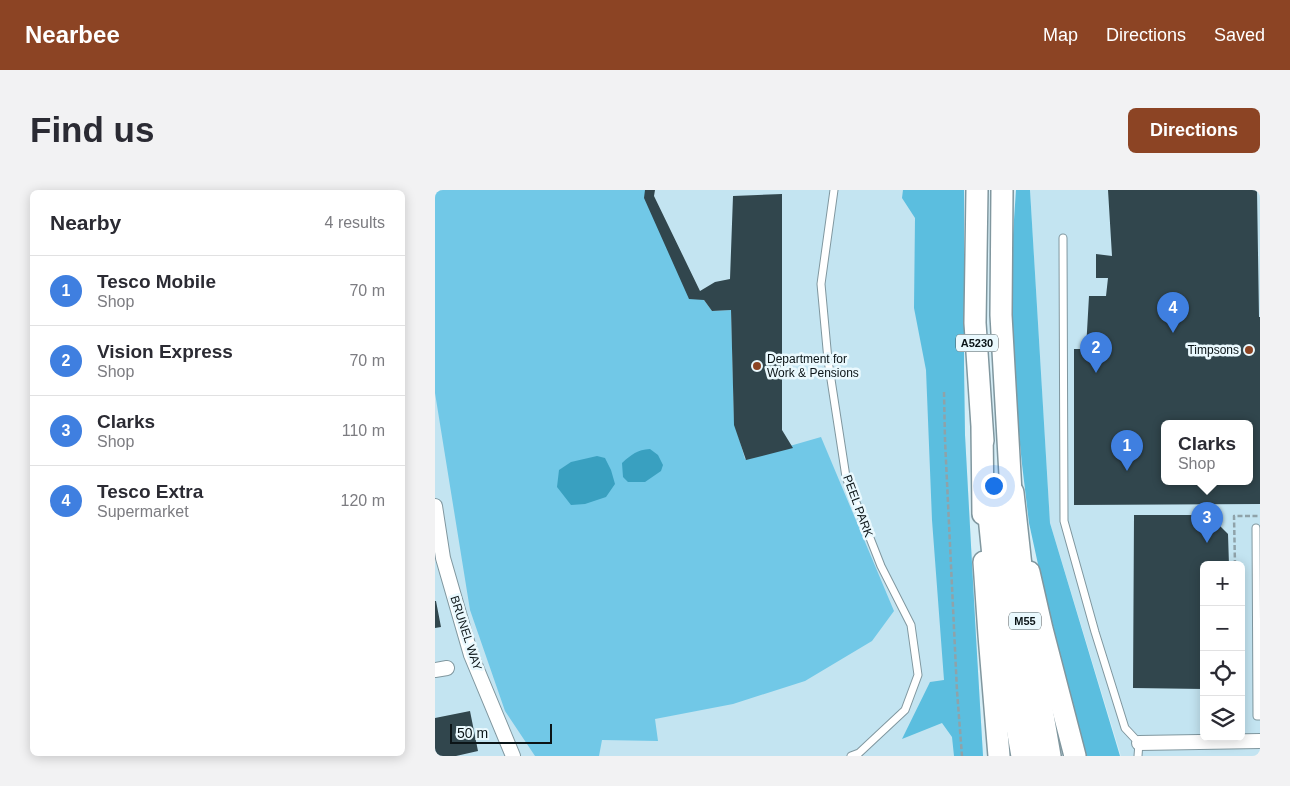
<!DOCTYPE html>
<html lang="en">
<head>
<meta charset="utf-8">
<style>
  :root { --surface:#fff; --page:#f2f2f3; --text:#2b2b33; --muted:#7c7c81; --line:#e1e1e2; --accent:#8c4424 }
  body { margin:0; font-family:Arial,sans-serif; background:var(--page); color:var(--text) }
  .controls { position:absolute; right:15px; bottom:15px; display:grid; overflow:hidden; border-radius:8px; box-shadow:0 2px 12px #0003 }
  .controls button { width:45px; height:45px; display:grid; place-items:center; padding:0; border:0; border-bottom:1px solid var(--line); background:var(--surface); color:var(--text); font:25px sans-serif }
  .scale { position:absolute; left:15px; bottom:12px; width:102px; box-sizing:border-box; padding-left:5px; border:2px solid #0b1417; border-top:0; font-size:14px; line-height:18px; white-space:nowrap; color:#0b1417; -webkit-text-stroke:4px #eaf9fe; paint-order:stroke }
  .you { position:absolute; left:558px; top:295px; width:18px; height:18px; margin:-12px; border:4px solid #fff; border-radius:50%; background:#1a73e8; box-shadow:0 0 0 8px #1a73e833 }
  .badge { display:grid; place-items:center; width:32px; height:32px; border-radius:50%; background:var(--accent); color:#fff; font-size:16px; font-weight:700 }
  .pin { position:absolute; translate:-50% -41px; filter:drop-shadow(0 1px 2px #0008) }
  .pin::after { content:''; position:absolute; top:26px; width:18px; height:15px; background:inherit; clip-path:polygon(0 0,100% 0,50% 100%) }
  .popup { position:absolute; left:726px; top:230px; width:92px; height:65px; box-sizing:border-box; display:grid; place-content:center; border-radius:8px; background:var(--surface); filter:drop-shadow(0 1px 4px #0005); font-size:16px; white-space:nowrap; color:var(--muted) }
  .popup b { font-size:19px; color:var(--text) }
  .popup::after { content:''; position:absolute; left:50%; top:100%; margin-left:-10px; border:10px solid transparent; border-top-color:var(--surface) }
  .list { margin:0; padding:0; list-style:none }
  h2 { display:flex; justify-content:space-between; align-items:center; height:65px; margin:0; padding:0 20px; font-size:21px }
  h2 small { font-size:16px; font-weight:400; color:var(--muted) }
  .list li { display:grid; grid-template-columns:32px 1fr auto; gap:15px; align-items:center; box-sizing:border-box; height:70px; padding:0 20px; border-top:1px solid var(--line) }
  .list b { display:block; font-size:19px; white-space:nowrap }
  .list p { margin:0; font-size:16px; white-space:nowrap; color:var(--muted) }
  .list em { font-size:16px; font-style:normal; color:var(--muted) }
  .icon { flex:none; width:28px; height:28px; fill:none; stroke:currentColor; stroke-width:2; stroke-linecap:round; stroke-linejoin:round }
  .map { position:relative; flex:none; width:825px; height:566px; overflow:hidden; border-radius:8px }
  header { display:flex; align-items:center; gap:30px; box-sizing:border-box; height:70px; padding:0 25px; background:var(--accent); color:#fff }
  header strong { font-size:24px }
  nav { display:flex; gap:28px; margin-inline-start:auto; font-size:18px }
  .intro { display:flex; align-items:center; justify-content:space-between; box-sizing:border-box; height:120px; padding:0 30px }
  h1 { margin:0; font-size:35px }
  .button { padding:12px 22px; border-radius:8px; background:var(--accent); color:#fff; font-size:18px; font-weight:700 }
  main { display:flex; gap:30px; padding:0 30px }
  aside { flex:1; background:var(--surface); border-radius:8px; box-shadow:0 2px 12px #0003 }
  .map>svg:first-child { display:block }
  .built { fill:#c3e4f1; fill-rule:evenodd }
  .green { fill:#71c8e7 }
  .forest { fill:#5bbedf }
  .water { fill:#39a0c0 }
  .building { fill:#31464d; fill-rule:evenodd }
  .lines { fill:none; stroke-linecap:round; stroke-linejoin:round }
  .service-casing { stroke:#80979f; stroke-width:9 }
  .minor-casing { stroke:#80979f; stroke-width:16 }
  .primary-casing { stroke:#80979f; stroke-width:24 }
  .motorway-casing { stroke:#80979f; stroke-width:28 }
  .path { stroke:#8fa2a9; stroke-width:2.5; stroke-dasharray:5 2.5; stroke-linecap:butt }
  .service { stroke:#fff; stroke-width:7 }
  .minor { stroke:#fff; stroke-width:14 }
  .primary { stroke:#fff; stroke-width:21 }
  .motorway { stroke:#fff; stroke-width:25 }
  .poi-dot { fill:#8c4424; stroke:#eaf9fe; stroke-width:2 }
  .labels { text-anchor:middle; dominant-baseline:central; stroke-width:5; stroke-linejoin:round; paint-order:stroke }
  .shield { fill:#eaf9fe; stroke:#4e595c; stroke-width:1 }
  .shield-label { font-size:11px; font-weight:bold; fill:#0b1417 }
  .poi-label { font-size:12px; fill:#0b1417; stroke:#eaf9fe; text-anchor:end }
  .street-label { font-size:12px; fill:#0b1417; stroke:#eaf9fe }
</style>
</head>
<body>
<header>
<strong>Nearbee</strong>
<nav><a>Map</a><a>Directions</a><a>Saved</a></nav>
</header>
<div class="intro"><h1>Find us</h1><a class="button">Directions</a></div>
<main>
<aside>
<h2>Nearby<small>4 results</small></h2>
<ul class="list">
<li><span class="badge" style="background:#3f7fe0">1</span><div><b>Tesco Mobile</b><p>Shop</p></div><em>70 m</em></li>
<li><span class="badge" style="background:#3f7fe0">2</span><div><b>Vision Express</b><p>Shop</p></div><em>70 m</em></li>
<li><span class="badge" style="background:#3f7fe0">3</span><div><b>Clarks</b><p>Shop</p></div><em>110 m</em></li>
<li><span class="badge" style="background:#3f7fe0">4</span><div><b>Tesco Extra</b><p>Supermarket</p></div><em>120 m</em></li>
</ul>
</aside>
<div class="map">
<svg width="825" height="566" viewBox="0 0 825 566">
  <rect width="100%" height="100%" fill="#d5edf6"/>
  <path class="built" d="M 0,0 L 529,0 L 529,176 L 530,245 L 541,447 L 548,566 L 0,566 L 0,372 L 8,368 L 0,316 Z
    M 595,0 L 825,0 L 825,566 L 686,566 L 615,333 ZM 730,234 L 814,234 L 814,292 L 730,292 ZM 769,375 L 806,375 L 806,547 L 769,547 Z"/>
  <path class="green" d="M 0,0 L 210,0 L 269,110 L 277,121 L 296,120 L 299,231 L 310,269 L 386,247 L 459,421 L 437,451 L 370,491 L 298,514 L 220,529 L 223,551 L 167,550 L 164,566 L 100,566 L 70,521 L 35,420 L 0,203 Z"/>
  <path class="forest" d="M 468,0 L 529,0 L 529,176 L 530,245 L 541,447 L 548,566 L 519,566 L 517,547 L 507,533 L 467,549 L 495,492 L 509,490 L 497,330 L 491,180 L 479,118 L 480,28 L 467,8 Z
    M 581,0 L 595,0 L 615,333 L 685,566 L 651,566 L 639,525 L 624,466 L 606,388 L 594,333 L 587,274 L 581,215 L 576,100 L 576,74 Z"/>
  <path class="water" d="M 215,259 L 223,265 L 228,275 L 226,281 L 210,292 L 193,292 L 188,287 L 187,273 C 197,264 202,260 215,259 Z
    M 162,266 L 170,268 L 176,280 L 180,294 L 171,307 L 150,314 L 136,315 L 122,297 L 124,280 L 136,272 Z"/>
  <path class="building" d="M 210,0 L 220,0 L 219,6 L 265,101 L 280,92 L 295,89 L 298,6 L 347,4 L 347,240 L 358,258 L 311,270 L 299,235 L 296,120 L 277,121 L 269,110 L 254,109 L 209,8 Z
    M 673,0 L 822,0 L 824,127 L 825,127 L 825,314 L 639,315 L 639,159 L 651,159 L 654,106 L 671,106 L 673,88 L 661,88 L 661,64 L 677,66 ZM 730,234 L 814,234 L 814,292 L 730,292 Z
    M 699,325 L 774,325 L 793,344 L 794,375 L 769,375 L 769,499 L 698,498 Z
    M 0,411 L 1,411 L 6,437 L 0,438 Z
    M 35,521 L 43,561 L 21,566 L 0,566 L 0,528 Z"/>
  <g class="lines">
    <defs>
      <path id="service" d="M 399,0 L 386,94 L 393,170 L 411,287 L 446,376 L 476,435 L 483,485 L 470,520 L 424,563 L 416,566
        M 628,48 L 629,331 L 660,442 L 690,538 L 704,553 L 703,566
        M 821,338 L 822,526 L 825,526"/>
      <path id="minor" d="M 0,316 L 8,368 L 36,465 L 78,566
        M 0,480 L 12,478
        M 704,553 L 825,551"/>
      <path id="primary" d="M 542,0 L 540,133 L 548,251
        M 567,0 L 566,125 L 576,303 L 579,318
        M 547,237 L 548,324
        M 549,372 L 554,445 L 564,566
        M 594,382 L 607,439 L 640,566"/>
      <path id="motorway" d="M 576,303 L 590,431 L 613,566
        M 554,306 L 568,446 L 589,566"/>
    </defs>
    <use href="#service" class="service-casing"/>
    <use href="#minor" class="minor-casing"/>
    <use href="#primary" class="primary-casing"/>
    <use href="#motorway" class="motorway-casing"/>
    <path class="path" d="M 509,202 L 510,250 L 522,501 L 527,566
      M 800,375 L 799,326 L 825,326"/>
    <use href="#service" class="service"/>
    <use href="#minor" class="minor"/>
    <use href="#primary" class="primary"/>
    <use href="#motorway" class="motorway"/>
  </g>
  <g class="poi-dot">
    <circle cx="814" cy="160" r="5"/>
    <circle cx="322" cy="176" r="5"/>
  </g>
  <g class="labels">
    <g class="shield">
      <rect x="521" y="144.5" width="42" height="17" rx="4"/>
      <rect x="574" y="422.5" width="32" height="17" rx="4"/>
    </g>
    <g class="shield-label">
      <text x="542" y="153">A5230</text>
      <text x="590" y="431">M55</text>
    </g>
    <g class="poi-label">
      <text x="804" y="160">Timpsons</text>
      <text x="332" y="169" text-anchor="start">Department for<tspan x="332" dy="14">Work &amp; Pensions</tspan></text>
    </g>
    <g class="street-label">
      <text transform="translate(423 316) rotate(70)">PEEL PARK</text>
      <text transform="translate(31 443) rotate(72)">BRUNEL WAY</text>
    </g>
  </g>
</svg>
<div class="controls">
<button>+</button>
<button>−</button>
<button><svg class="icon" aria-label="locate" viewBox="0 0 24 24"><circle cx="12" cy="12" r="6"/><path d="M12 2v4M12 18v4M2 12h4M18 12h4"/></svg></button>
<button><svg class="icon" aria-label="layers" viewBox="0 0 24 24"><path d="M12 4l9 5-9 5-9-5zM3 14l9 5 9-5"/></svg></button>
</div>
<div class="scale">50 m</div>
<div class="you"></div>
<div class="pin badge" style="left:692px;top:281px;background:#3f7fe0">1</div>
<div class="pin badge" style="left:661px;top:183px;background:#3f7fe0">2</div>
<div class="pin badge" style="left:772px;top:353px;background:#3f7fe0">3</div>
<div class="popup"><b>Clarks</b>Shop</div>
<div class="pin badge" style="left:738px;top:143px;background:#3f7fe0">4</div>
</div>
</main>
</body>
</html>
